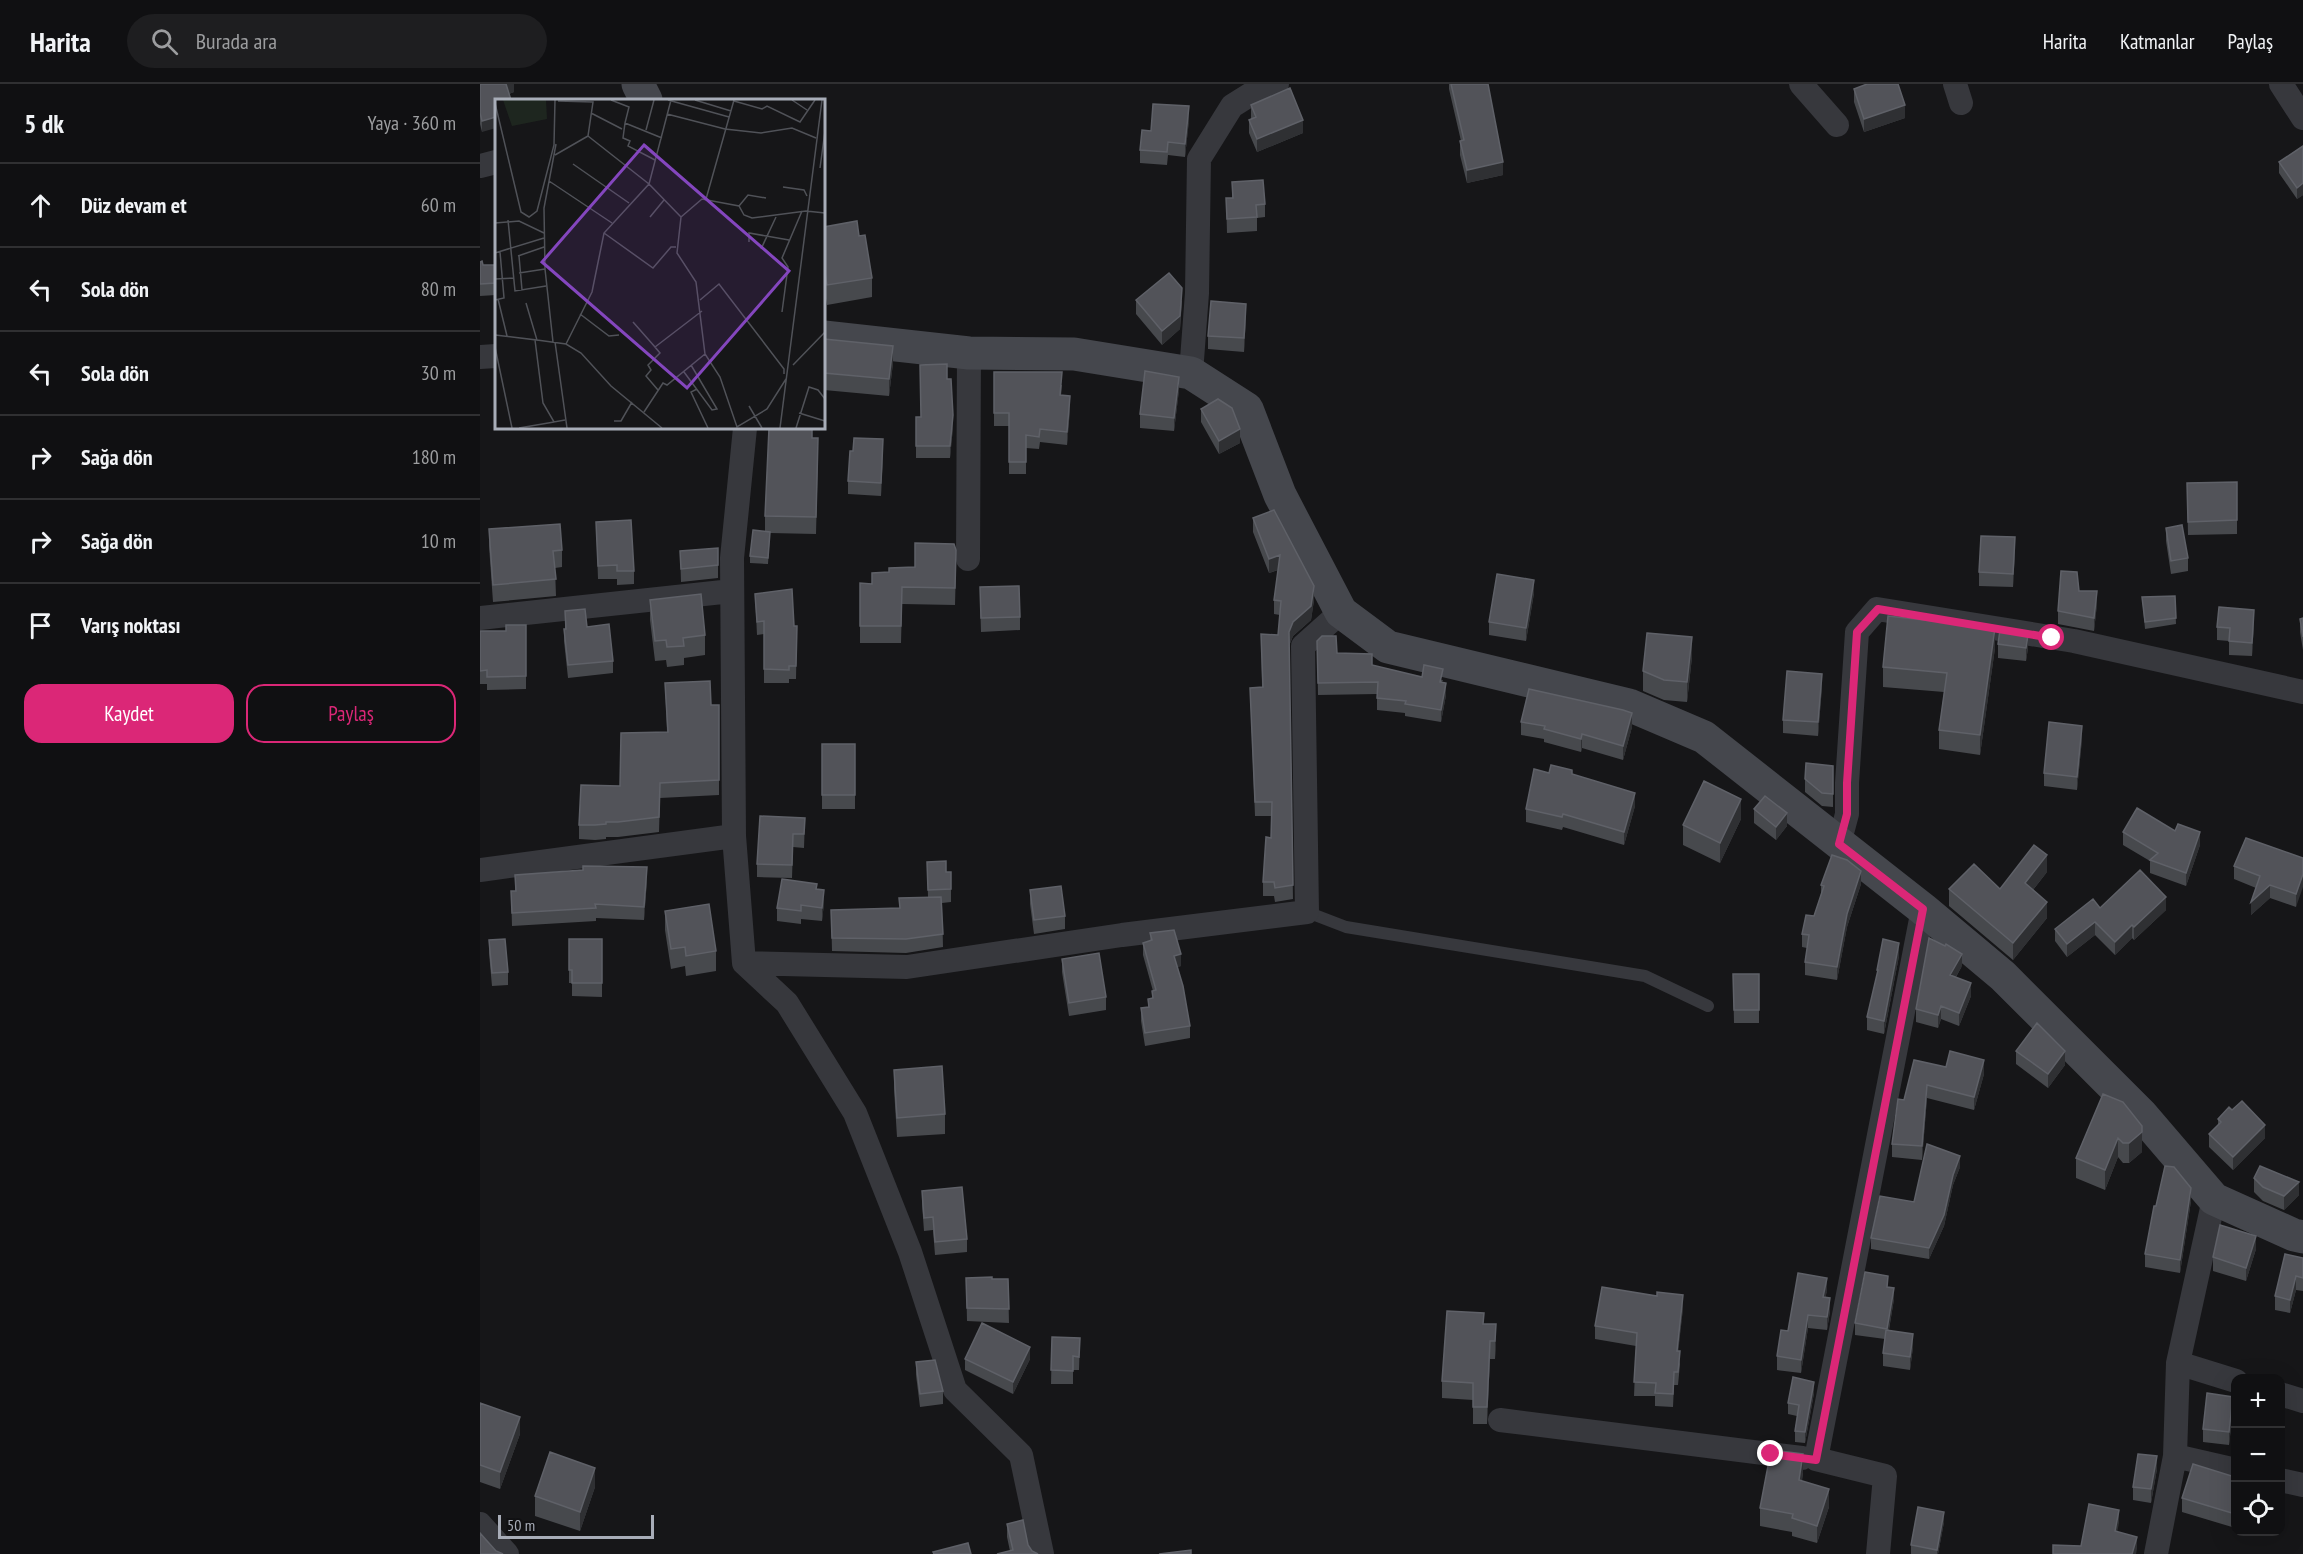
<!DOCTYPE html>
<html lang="tr">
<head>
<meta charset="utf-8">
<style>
  :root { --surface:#101012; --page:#1e1e20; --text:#f1f3f6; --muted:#9c9d9f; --line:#303032; --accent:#db2777 }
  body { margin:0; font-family:"PT Sans Narrow",sans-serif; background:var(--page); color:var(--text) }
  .controls { position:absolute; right:18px; bottom:18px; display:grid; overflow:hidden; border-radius:12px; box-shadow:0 6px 24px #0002 }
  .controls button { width:54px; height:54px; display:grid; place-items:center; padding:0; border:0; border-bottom:2px solid var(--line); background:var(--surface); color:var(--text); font:30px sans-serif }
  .scale { position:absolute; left:18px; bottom:15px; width:156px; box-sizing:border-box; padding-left:6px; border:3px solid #a8adb8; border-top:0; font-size:16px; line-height:21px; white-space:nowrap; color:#a8adb8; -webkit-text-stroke:4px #111113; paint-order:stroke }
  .stop { position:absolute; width:18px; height:18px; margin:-14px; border:4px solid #db2777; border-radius:50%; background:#fff }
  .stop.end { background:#db2777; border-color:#fff; box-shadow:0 2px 6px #0008 }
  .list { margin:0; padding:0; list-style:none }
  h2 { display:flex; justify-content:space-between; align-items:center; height:78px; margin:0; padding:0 24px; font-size:26px }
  h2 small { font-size:20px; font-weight:400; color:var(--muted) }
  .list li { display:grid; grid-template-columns:39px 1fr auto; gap:18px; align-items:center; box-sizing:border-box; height:84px; padding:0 24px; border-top:2px solid var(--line) }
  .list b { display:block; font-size:22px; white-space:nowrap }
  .list em { font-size:20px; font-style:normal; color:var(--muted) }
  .actions { display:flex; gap:12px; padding:18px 24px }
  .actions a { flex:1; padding:14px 0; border:2px solid var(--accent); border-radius:18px; text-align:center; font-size:21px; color:var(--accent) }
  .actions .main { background:var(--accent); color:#fff }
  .icon { flex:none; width:33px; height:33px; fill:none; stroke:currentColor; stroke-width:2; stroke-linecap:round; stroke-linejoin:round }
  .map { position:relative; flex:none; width:1823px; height:1470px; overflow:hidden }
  header { display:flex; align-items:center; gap:36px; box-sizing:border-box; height:84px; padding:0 30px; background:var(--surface); border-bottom:2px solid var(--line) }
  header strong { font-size:28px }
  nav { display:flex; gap:33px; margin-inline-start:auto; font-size:21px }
  .search { width:420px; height:54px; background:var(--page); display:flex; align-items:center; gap:15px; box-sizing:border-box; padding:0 21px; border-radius:33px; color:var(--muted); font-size:22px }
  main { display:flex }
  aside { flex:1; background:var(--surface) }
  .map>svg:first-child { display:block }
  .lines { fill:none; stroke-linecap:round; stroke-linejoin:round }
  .lane { stroke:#37383d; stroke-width:12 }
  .street { stroke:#37383d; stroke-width:24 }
  .secondary { stroke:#45474d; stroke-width:33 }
  .wall { fill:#47494d }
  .shaded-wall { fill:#2f3033 }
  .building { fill:#525359; stroke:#5f6168; stroke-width:1.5 }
  .route { stroke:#db2777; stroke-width:8 }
  .inset-road { fill:none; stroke:#505258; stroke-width:1.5 }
  .view { fill:#8446be; fill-opacity:0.15; stroke:#8446be; stroke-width:3 }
  .inset-edge { fill:none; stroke:#a8adb8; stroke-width:3 }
</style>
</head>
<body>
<header>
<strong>Harita</strong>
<div class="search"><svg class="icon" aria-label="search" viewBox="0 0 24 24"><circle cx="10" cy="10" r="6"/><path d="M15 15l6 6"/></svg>Burada ara</div>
<nav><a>Harita</a><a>Katmanlar</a><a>Paylaş</a></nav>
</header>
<main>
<aside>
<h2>5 dk<small>Yaya · 360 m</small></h2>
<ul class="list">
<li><svg class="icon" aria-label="ahead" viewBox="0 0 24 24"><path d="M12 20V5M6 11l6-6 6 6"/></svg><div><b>Düz devam et</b></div><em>60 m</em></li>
<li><svg class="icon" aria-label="left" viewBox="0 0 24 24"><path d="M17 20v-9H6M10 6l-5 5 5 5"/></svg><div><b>Sola dön</b></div><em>80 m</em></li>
<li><svg class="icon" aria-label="left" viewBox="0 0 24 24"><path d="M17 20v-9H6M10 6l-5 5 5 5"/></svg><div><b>Sola dön</b></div><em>30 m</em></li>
<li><svg class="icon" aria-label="right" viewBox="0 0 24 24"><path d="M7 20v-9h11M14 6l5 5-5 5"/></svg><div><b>Sağa dön</b></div><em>180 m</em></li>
<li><svg class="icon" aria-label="right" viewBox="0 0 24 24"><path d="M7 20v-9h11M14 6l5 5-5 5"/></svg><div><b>Sağa dön</b></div><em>10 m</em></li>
<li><svg class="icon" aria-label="arrive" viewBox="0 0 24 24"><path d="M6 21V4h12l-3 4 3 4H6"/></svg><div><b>Varış noktası</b></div></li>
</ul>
<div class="actions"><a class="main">Kaydet</a><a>Paylaş</a></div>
</aside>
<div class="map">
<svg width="1823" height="1470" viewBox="0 0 1823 1470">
  <rect width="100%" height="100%" fill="#161618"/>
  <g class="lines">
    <path class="lane" d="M 827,828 L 866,843 L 1165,892 L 1228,922"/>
    <path class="street" d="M 1321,0 L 1357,41
      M 1475,0 L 1481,19
      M 1801,0 L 1823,34
      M 0,82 L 16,78
      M 0,273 L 16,272
      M 711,289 L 717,209 L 719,75 L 752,22 L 779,5 L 797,0
      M 265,344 L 252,474 L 254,752 L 264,879 L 307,919 L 375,1029 L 430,1168 L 475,1306 L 541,1371 L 562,1470
      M 488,475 L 489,269
      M 0,534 L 252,507
      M 1359,760 L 1367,730 L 1367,699 L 1377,548 L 1397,525 L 1594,557 L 1823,608
      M 0,786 L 254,752
      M 264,879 L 427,883 L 642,851 L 827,828 L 823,562 L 861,528
      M 1698,1279 L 1756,1297
      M 1800,1310 L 1823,1317
      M 1020,1336 L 1322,1374
      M 1695,1372 L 1756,1386
      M 1800,1396 L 1823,1401
      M 0,1440 L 27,1470
      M 1398,1470 L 1405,1392 L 1336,1375 L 1443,825
      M 1676,1470 L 1695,1372 L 1698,1279 L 1734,1115"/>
    <path class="secondary" d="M 158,0 L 166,16
      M 344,253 L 489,269 L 594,270 L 711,289 L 767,325 L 800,411 L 861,528 L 908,563 L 1149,621 L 1224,653 L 1443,825 L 1523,892 L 1662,1031 L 1734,1115 L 1814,1151 L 1823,1153"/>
  </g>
  <path class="wall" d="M 0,0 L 34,0 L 34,8 L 29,10 L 2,48 L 0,40 Z
    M 969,0 L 1008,0 L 1023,91 L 987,99 L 980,71 L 980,57 L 981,57 L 969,5 Z
    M 1374,5 L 1425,34 L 1384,48 L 1374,18 Z
    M 771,21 L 823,49 L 777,68 L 769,49 L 769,36 L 771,35 Z
    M 709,36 L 705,73 L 688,71 L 687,81 L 660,79 L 660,66 L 671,47 Z
    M 1823,62 L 1823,111 L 1817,115 L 1799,89 L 1799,78 Z
    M 752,98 L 785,120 L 785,133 L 777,134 L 777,147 L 747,149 L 746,114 L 752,114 Z
    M 344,143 L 392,194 L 392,213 L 347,221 L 344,202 Z
    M 0,178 L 3,181 L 16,181 L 16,211 L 0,212 Z
    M 656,216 L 702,217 L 700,245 L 682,261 L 656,230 Z
    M 766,233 L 764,268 L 728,265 L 728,252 Z
    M 344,255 L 413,279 L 409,312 L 344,306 Z
    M 514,288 L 582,301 L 581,312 L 590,325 L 587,361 L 560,358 L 559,365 L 546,364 L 546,390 L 529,390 L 529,342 L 514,342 Z
    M 467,295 L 473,343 L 470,374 L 436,374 L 436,333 L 441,333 Z
    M 699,306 L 694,347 L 660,344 L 660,330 Z
    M 721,325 L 760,359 L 739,370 L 721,338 Z
    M 332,354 L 338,371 L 336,450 L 290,449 L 288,480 L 270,479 L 270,472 L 285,447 L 285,432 Z
    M 373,367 L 403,369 L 401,412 L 368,410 L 368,397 Z
    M 1757,398 L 1757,450 L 1708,451 L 1707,399 Z
    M 773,434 L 834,516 L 831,536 L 813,552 L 809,562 L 813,815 L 795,818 L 794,812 L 783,812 L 783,798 L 791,754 L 792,732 L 775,732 L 770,604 L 782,603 L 781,550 L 798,551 L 800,531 L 794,530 L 794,516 L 798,486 L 789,489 L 773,448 Z
    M 116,438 L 154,487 L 154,500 L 137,501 L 137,495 L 118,495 Z
    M 1686,444 L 1708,474 L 1708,487 L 1691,490 L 1686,457 Z
    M 9,445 L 82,466 L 82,483 L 75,484 L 76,512 L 13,518 L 9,462 Z
    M 238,464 L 238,494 L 201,498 L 200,467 Z
    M 1535,467 L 1533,503 L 1499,502 L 1499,488 Z
    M 476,483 L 475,521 L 422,520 L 421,559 L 380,559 L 380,499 L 392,500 Z
    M 1599,507 L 1617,520 L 1614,547 L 1578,540 L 1578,527 Z
    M 1054,509 L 1046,557 L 1009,551 L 1009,538 Z
    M 275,510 L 314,542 L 317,542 L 316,595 L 309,595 L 309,599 L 284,599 L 284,550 L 277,551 Z
    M 1695,512 L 1696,540 L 1665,545 L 1662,513 Z
    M 170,516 L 225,551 L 225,571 L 204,574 L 204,581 L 187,583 L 186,576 L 175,577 L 170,536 Z
    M 500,516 L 540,533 L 540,546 L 501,548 Z
    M 85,527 L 107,543 L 133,577 L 133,589 L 88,594 L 84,557 L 84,545 L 85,545 Z
    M 1823,534 L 1823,566 L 1820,548 L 1820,535 Z
    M 1774,539 L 1772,572 L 1749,571 L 1749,557 L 1737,556 L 1737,543 Z
    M 46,541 L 46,605 L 7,606 L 7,600 L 0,600 L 0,547 L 26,547 Z
    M 837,557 L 857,569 L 892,581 L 942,593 L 963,596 L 962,598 L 966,611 L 961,638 L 925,632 L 925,629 L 897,626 L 897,610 L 838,611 Z
    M 1518,560 L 1548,564 L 1546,577 L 1518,574 Z
    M 1515,564 L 1500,671 L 1459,665 L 1459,646 L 1464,608 L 1403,603 L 1403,583 Z
    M 1212,573 L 1207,618 L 1184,616 L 1163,607 L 1163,587 Z
    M 185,599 L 231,621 L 239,621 L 239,711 L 180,714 L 179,748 L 138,753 L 126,753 L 126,755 L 115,756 L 99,755 L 99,741 L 140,702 L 187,648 Z
    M 1342,603 L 1338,652 L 1303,649 L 1303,636 Z
    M 1041,638 L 1152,643 L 1143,676 L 1102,664 L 1101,668 L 1064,658 L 1064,655 L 1041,651 Z
    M 1602,655 L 1597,706 L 1564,702 L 1564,689 Z
    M 342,660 L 375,660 L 375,725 L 342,725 Z
    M 1353,682 L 1353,723 L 1342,722 L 1325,708 L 1325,695 Z
    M 1069,689 L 1092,690 L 1155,722 L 1144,761 L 1083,743 L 1082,746 L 1046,738 L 1046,725 Z
    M 1274,725 L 1307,742 L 1296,756 L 1274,739 Z
    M 325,734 L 324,764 L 313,763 L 312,794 L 277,793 L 277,780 Z
    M 1261,735 L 1240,779 L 1203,761 L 1203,741 Z
    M 1643,748 L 1720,761 L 1706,802 L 1670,789 L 1670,777 L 1643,761 Z
    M 1823,774 L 1816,823 L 1790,814 L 1771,831 L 1776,804 L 1754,795 L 1754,782 Z
    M 447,778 L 466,788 L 471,805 L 471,818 L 462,819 L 463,863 L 426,869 L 352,867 L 351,826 L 419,824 L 448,813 Z
    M 1567,788 L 1553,806 L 1567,834 L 1533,876 L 1469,822 L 1469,805 L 1520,805 Z
    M 35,791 L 167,796 L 164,836 L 116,834 L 116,837 L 32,842 L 31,807 L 35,807 Z
    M 1381,800 L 1367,843 L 1357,896 L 1325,891 L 1325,878 L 1327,864 L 1322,863 L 1322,850 L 1334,832 L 1341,810 L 1341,801 Z
    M 337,805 L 344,819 L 342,837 L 321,835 L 321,840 L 297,837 L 297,824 Z
    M 550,806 L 585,832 L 585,845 L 554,850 L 550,820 Z
    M 1620,824 L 1686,826 L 1654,856 L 1652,854 L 1635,871 L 1615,851 L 1587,873 L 1575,857 L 1575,845 Z
    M 185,827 L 236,867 L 236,887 L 206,892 L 205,882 L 191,885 L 185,846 Z
    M 670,849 L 701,882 L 697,883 L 710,942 L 710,954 L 665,962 L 661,937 L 661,924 L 668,923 L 668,915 L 672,915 L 672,907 L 673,907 L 663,871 L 663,859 L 670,857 Z
    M 89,855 L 122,855 L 122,913 L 92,912 L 92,899 L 89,899 Z
    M 9,856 L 28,888 L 28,901 L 12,902 L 9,869 Z
    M 1419,872 L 1404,950 L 1387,946 L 1387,933 L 1397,893 L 1397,886 Z
    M 582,875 L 626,913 L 626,926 L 589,932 L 582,888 Z
    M 1482,882 L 1476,893 L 1491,912 L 1479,942 L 1461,935 L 1458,944 L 1436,938 L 1436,925 Z
    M 1253,890 L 1279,890 L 1279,939 L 1254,939 Z
    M 1536,967 L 1585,981 L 1568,1004 L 1536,980 Z
    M 1466,983 L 1504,990 L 1494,1026 L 1447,1014 L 1442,1076 L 1412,1073 L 1412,1060 L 1424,1016 Z
    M 414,986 L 465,1030 L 465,1050 L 417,1053 L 414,1005 Z
    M 1623,1010 L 1662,1068 L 1649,1079 L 1643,1079 L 1638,1073 L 1625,1106 L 1596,1094 L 1596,1074 Z
    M 1738,1035 L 1785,1054 L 1753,1086 L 1729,1063 L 1729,1050 L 1738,1041 Z
    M 1480,1083 L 1473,1101 L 1464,1142 L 1449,1175 L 1391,1165 L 1391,1154 L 1434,1118 Z
    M 1774,1094 L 1819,1111 L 1804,1126 L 1783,1117 L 1774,1108 Z
    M 442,1107 L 487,1155 L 487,1168 L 455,1171 L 453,1146 L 444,1147 L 442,1120 Z
    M 1711,1117 L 1700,1189 L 1665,1183 L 1665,1170 Z
    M 1776,1165 L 1766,1197 L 1733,1187 L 1733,1173 Z
    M 1823,1174 L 1823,1207 L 1816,1206 L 1810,1229 L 1795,1226 L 1795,1212 Z
    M 486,1194 L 512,1195 L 528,1195 L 529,1239 L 487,1237 Z
    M 1408,1203 L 1414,1215 L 1409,1246 L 1433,1263 L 1430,1286 L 1403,1282 L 1403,1269 L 1405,1255 L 1375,1251 L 1375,1239 Z
    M 1347,1207 L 1345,1213 L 1350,1227 L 1347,1246 L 1328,1244 L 1321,1289 L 1297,1286 L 1297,1272 L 1308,1247 Z
    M 1203,1224 L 1198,1267 L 1200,1280 L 1198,1301 L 1194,1301 L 1193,1323 L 1175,1322 L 1175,1312 L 1154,1312 L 1156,1262 L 1115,1255 L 1115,1242 Z
    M 1004,1240 L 1016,1258 L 1015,1275 L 1010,1275 L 1007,1340 L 993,1340 L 993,1316 L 962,1314 L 962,1297 Z
    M 572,1253 L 600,1254 L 599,1286 L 593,1286 L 593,1300 L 571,1300 Z
    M 485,1275 L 550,1275 L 533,1310 L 485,1286 Z
    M 436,1278 L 463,1307 L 463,1320 L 440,1323 L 436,1291 Z
    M 1334,1309 L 1325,1359 L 1315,1358 L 1315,1347 L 1317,1332 L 1308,1330 L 1308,1319 Z
    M 0,1319 L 40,1350 L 20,1405 L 0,1398 Z
    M 1753,1326 L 1749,1361 L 1723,1358 L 1723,1345 Z
    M 1677,1385 L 1671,1419 L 1653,1416 L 1653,1403 Z
    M 1323,1388 L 1322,1397 L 1349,1423 L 1337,1459 L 1312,1452 L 1312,1448 L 1280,1442 L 1280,1424 Z
    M 1755,1393 L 1752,1443 L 1702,1428 L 1702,1414 Z
    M 115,1403 L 100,1447 L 55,1432 L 55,1412 Z
    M 1464,1438 L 1458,1470 L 1431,1470 L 1431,1461 Z
    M 527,1440 L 548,1461 L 552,1467 L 530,1467 L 527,1453 Z"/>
  <path class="shaded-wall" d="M 26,0 L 34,0 L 34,8 L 26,11 Z
    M 1425,21 L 1425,34 L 1384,48 L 1384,35 Z
    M 709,22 L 709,36 L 705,73 L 705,60 Z
    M 16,33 L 16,44 L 2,48 L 2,37 Z
    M 823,36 L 823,49 L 777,68 L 777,55 Z
    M 1023,78 L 1023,91 L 987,99 L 987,86 Z
    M 1823,99 L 1823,111 L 1817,115 L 1817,104 Z
    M 702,204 L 700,245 L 682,261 L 682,247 Z
    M 766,220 L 766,233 L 764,268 L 764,254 Z
    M 413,262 L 413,279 L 409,312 L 409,295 Z
    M 699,293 L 699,306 L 694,347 L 694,334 Z
    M 590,312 L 590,325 L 587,361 L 587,348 Z
    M 473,331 L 473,343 L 470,374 L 470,362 Z
    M 760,345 L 760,359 L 739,370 L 739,357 Z
    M 403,355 L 403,369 L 401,412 L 401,399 Z
    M 1535,453 L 1535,467 L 1533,503 L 1533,490 Z
    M 800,471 L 800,485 L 789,489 L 789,475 Z
    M 1054,496 L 1054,509 L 1046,557 L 1046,544 Z
    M 834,502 L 834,516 L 831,536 L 813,552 L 809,562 L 809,548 L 813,538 Z
    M 1617,507 L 1617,520 L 1614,547 L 1614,534 Z
    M 1774,526 L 1774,539 L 1772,572 L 1772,559 Z
    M 1515,544 L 1515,564 L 1500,671 L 1500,651 Z
    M 1548,551 L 1548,564 L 1546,577 L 1546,564 Z
    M 1212,553 L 1212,573 L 1207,618 L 1207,598 Z
    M 1342,590 L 1342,603 L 1338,652 L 1338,638 Z
    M 966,599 L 966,611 L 961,638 L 961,626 Z
    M 1152,629 L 1152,643 L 1143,676 L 1143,662 Z
    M 1602,642 L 1602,655 L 1597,706 L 1597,693 Z
    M 1102,650 L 1102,664 L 1101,668 L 1101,655 Z
    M 1155,709 L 1155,722 L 1144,761 L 1144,748 Z
    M 1261,715 L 1261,735 L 1240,779 L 1240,759 Z
    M 1307,729 L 1307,742 L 1296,756 L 1296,743 Z
    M 1720,748 L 1720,761 L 1706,802 L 1706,789 Z
    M 1567,771 L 1567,788 L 1545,816 L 1545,799 Z
    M 167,783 L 167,796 L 164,836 L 164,823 Z
    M 1381,787 L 1381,800 L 1367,843 L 1357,896 L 1357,883 L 1367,830 Z
    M 1823,790 L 1823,803 L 1816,823 L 1816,810 Z
    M 1790,801 L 1790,814 L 1771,831 L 1771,818 Z
    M 344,806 L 344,819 L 342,837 L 342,824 Z
    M 1686,813 L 1686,826 L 1654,856 L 1654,843 Z
    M 1567,818 L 1567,834 L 1533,876 L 1533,859 Z
    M 1615,838 L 1615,851 L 1587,873 L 1587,860 Z
    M 1652,841 L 1652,854 L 1635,871 L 1635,858 Z
    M 1419,859 L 1419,872 L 1404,950 L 1404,937 Z
    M 701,870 L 701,882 L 694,884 L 694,872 Z
    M 1482,870 L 1482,882 L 1470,903 L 1470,891 Z
    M 1491,899 L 1491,912 L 1479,942 L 1479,929 Z
    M 1461,922 L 1461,935 L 1458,944 L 1458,931 Z
    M 1585,967 L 1585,981 L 1568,1004 L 1568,990 Z
    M 1504,976 L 1504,990 L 1494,1026 L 1494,1013 Z
    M 1447,1001 L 1447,1014 L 1442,1076 L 1442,1062 Z
    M 1785,1041 L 1785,1054 L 1753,1086 L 1753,1073 Z
    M 1662,1048 L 1662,1068 L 1649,1079 L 1649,1059 Z
    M 1638,1054 L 1638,1073 L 1625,1106 L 1625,1086 Z
    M 1480,1072 L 1480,1083 L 1473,1101 L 1464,1142 L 1449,1175 L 1449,1164 Z
    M 1819,1098 L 1819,1111 L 1804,1126 L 1804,1112 Z
    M 1711,1104 L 1711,1117 L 1700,1189 L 1700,1176 Z
    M 1776,1152 L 1776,1165 L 1766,1197 L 1766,1184 Z
    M 1816,1192 L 1816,1206 L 1810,1229 L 1810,1216 Z
    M 1347,1194 L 1347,1207 L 1343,1226 L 1343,1213 Z
    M 1414,1204 L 1414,1215 L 1407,1256 L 1407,1245 Z
    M 1203,1211 L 1203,1224 L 1197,1280 L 1197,1267 Z
    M 1350,1214 L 1350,1227 L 1347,1246 L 1347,1233 Z
    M 1328,1231 L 1328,1244 L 1321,1289 L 1321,1276 Z
    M 1016,1240 L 1016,1258 L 1015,1275 L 1015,1257 Z
    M 1433,1250 L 1433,1263 L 1430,1286 L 1430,1273 Z
    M 1010,1257 L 1010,1275 L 1007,1340 L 1007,1323 Z
    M 550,1263 L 550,1275 L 533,1310 L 533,1298 Z
    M 1334,1298 L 1334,1309 L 1325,1359 L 1325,1348 Z
    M 1753,1313 L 1753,1326 L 1749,1361 L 1749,1348 Z
    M 40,1333 L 40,1350 L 20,1405 L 20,1388 Z
    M 1323,1370 L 1323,1388 L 1319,1414 L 1319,1396 Z
    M 1677,1372 L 1677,1385 L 1671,1419 L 1671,1405 Z
    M 115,1384 L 115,1403 L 100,1447 L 100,1428 Z
    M 1349,1405 L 1349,1423 L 1337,1459 L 1337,1442 Z
    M 1755,1417 L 1755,1431 L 1752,1443 L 1752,1429 Z
    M 1639,1426 L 1639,1439 L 1635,1459 L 1635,1447 Z
    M 1464,1428 L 1464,1438 L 1458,1470 L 1457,1470 L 1457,1466 Z
    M 1657,1453 L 1657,1465 L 1656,1470 L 1652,1470 Z"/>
  <path class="building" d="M 0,0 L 26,0 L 31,16 L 16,16 L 16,33 L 2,37 L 0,29 Z
    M 971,0 L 1008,0 L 1023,78 L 987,86 L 980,57 L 984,56 Z
    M 1387,0 L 1418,0 L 1425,21 L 1384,35 L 1374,5 Z
    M 810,4 L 823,36 L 777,55 L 769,36 L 776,33 L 771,21 Z
    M 673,20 L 709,22 L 705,60 L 688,58 L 687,68 L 660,66 L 662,46 L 671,47 Z
    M 1823,62 L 1823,99 L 1817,104 L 1799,78 Z
    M 783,96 L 785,120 L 776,121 L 777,133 L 747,135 L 746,114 L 753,114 L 752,98 Z
    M 377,137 L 379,152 L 385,151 L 392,194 L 347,201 L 344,182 L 344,143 Z
    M 2,177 L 3,181 L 16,181 L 16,199 L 0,200 L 0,178 Z
    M 689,189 L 702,204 L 700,232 L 682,247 L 656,216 Z
    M 731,217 L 766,220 L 764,254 L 728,252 Z
    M 344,255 L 413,262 L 409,295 L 344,289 Z
    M 467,280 L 467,295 L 471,295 L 473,331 L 470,362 L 436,362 L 436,333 L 441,333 L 440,281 Z
    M 665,287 L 699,293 L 694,334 L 660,330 Z
    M 514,288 L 582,288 L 580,311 L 590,312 L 587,348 L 560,345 L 559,353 L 546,351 L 546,378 L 529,378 L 529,329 L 514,329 Z
    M 738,315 L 752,324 L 760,345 L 739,357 L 721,325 Z
    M 289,344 L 332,344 L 332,354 L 338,354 L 336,433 L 285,432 Z
    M 374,354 L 403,355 L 401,399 L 368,397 L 370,367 L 373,367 Z
    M 1757,398 L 1757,436 L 1708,438 L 1707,399 Z
    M 794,426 L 834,502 L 831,522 L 813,538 L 809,548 L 813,801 L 795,804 L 794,798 L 783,798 L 786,753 L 791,754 L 792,718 L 775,718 L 770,604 L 783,603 L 781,550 L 798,551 L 801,517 L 794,516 L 800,471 L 789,475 L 773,434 Z
    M 151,436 L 154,487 L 137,487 L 137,481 L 118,482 L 116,438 Z
    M 80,440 L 82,466 L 73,467 L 76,495 L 13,501 L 9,445 Z
    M 1702,441 L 1708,474 L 1691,477 L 1686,444 Z
    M 273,446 L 290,448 L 288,474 L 270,472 Z
    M 1501,452 L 1535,453 L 1533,490 L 1499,488 Z
    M 435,459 L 474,460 L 476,466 L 475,504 L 422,503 L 421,542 L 380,542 L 380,499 L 392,500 L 392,489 L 409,488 L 409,484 L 435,483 Z
    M 238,464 L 238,481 L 201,485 L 200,467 Z
    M 1581,487 L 1597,488 L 1599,507 L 1617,507 L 1614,534 L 1578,527 Z
    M 1017,490 L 1054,496 L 1046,544 L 1009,538 Z
    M 539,502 L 540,533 L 501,534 L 500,503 Z
    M 312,505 L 314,542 L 317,542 L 316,582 L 309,582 L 309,586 L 284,585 L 284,537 L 277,538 L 275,510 Z
    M 221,510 L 225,551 L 203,554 L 204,562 L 187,563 L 186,556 L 175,557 L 170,516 Z
    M 1695,512 L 1696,534 L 1665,538 L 1662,513 Z
    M 1739,523 L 1774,526 L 1772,559 L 1749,557 L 1750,544 L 1737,543 Z
    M 105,525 L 107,543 L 129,540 L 133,577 L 88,581 L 84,545 L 86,545 L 85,527 Z
    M 1408,532 L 1515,544 L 1500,651 L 1459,646 L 1467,589 L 1403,583 Z
    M 1823,534 L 1823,553 L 1820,535 Z
    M 26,541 L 46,541 L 46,592 L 7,593 L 7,586 L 0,587 L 0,547 L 26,547 Z
    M 1520,546 L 1548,551 L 1546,564 L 1518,560 Z
    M 1167,549 L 1212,553 L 1207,598 L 1184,596 L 1163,587 Z
    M 842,552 L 856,552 L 857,569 L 892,570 L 892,581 L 942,593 L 944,581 L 963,585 L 960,598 L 966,599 L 961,626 L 925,620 L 926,617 L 897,614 L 898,598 L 838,599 L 837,557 Z
    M 1307,587 L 1342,590 L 1338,638 L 1303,636 Z
    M 230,597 L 231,621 L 239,621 L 239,696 L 180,699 L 179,733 L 138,738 L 126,738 L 126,740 L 115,741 L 99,741 L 101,701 L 140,702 L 141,649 L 188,648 L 185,599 Z
    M 1049,605 L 1143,626 L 1152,629 L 1143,662 L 1102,650 L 1101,655 L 1064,645 L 1065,642 L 1041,638 Z
    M 1569,638 L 1602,642 L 1597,693 L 1564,689 Z
    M 342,660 L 375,660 L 375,711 L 342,711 Z
    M 1326,679 L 1353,682 L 1353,710 L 1342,709 L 1325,695 Z
    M 1071,681 L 1092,686 L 1092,690 L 1155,709 L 1144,748 L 1083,730 L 1082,733 L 1046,725 L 1054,685 L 1069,689 Z
    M 1224,697 L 1261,715 L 1240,759 L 1203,741 Z
    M 1285,712 L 1307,729 L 1296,743 L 1274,725 Z
    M 1657,724 L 1695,747 L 1698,740 L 1720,748 L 1706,789 L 1670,776 L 1678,769 L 1643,748 Z
    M 280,732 L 325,734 L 324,750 L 313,750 L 312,781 L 277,780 Z
    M 1766,754 L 1823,774 L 1823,790 L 1816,810 L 1790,801 L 1771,818 L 1780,792 L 1754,782 Z
    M 1554,761 L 1567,771 L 1545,799 L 1567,818 L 1533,859 L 1469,805 L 1494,780 L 1520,805 Z
    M 1352,771 L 1367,776 L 1381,787 L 1367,830 L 1357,883 L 1325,878 L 1329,851 L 1322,850 L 1326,831 L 1334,832 L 1344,802 L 1341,801 Z
    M 466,777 L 466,788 L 471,788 L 471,805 L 448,806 L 447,778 Z
    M 103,782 L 167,783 L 164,823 L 115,820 L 116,824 L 32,829 L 31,807 L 36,807 L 35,791 L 103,786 Z
    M 1660,786 L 1686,813 L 1654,843 L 1652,841 L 1635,858 L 1615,838 L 1587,860 L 1575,845 L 1613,815 L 1620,824 Z
    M 302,795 L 337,800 L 336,805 L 344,806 L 342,824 L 321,821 L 321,827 L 297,824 Z
    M 581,802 L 585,832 L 554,836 L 550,806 Z
    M 461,813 L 463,850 L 426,855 L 352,854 L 351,826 L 420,824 L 419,814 Z
    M 229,820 L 236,867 L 206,872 L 205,863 L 191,865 L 185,827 Z
    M 694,846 L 701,870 L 694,872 L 703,902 L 710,942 L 665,949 L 661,924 L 669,923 L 668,915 L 673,914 L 672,907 L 676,906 L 663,859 L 672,856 L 670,849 Z
    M 1449,854 L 1465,862 L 1466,860 L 1482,870 L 1470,891 L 1491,899 L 1479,929 L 1461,922 L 1458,931 L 1436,925 Z
    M 25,855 L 28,888 L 12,889 L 9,856 Z
    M 89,855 L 122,855 L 122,899 L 92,899 L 92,886 L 89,886 Z
    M 1403,855 L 1419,859 L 1404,937 L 1387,933 L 1398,886 L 1397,886 Z
    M 619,869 L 626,913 L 589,919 L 582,875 Z
    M 1253,890 L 1279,890 L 1279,926 L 1254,926 Z
    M 1557,939 L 1585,967 L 1568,990 L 1536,967 Z
    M 1470,967 L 1504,976 L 1494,1013 L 1447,1001 L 1442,1062 L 1412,1060 L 1418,1015 L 1424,1016 L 1434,976 L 1466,983 Z
    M 462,982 L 465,1030 L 417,1034 L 414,986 Z
    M 1623,1010 L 1643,1018 L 1662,1042 L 1662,1048 L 1649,1059 L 1643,1059 L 1638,1054 L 1625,1086 L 1596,1074 Z
    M 1762,1017 L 1785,1041 L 1753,1073 L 1729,1050 L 1741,1038 L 1738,1035 L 1749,1023 L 1752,1026 Z
    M 1447,1060 L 1480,1072 L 1473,1091 L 1464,1131 L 1449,1164 L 1391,1154 L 1400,1112 L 1434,1118 Z
    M 1685,1082 L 1694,1083 L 1711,1104 L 1700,1176 L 1665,1170 L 1674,1122 L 1676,1122 Z
    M 1780,1082 L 1819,1098 L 1804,1112 L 1783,1103 L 1774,1094 Z
    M 482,1103 L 487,1155 L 455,1158 L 453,1133 L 444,1134 L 442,1107 Z
    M 1740,1141 L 1776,1152 L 1766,1184 L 1733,1173 Z
    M 1805,1170 L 1823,1174 L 1823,1194 L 1816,1192 L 1810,1216 L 1795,1212 Z
    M 1385,1188 L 1408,1192 L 1407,1203 L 1414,1204 L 1407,1245 L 1375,1239 Z
    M 1318,1189 L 1347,1194 L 1343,1213 L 1350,1214 L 1347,1233 L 1328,1231 L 1321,1276 L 1297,1272 L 1301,1246 L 1308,1247 Z
    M 512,1193 L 512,1195 L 528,1195 L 529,1225 L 487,1224 L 486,1194 Z
    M 1122,1203 L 1177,1212 L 1177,1208 L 1203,1211 L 1197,1267 L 1200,1267 L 1198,1288 L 1194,1288 L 1193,1310 L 1175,1309 L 1176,1299 L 1154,1298 L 1157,1249 L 1115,1242 Z
    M 967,1227 L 1004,1229 L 1003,1240 L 1016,1240 L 1015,1257 L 1010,1257 L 1007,1323 L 993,1323 L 993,1299 L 962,1297 Z
    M 502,1239 L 550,1263 L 533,1298 L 485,1275 Z
    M 1406,1246 L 1433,1250 L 1430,1273 L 1403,1269 Z
    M 572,1253 L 600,1254 L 599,1273 L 593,1272 L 593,1287 L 571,1286 Z
    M 455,1276 L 463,1307 L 440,1310 L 436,1278 Z
    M 1313,1293 L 1334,1298 L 1325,1348 L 1315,1347 L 1319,1321 L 1308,1319 Z
    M 1727,1309 L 1753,1313 L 1749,1348 L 1723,1345 Z
    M 0,1319 L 40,1333 L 20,1388 L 0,1381 Z
    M 1291,1366 L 1323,1370 L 1319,1396 L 1349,1405 L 1337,1442 L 1312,1434 L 1313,1430 L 1280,1424 Z
    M 70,1368 L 115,1384 L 100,1428 L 55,1412 Z
    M 1658,1370 L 1677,1372 L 1671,1405 L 1653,1403 Z
    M 1713,1380 L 1755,1393 L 1755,1417 L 1752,1429 L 1702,1414 Z
    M 1609,1420 L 1639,1426 L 1635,1447 L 1657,1453 L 1652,1470 L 1573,1470 L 1573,1461 L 1601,1462 Z
    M 1438,1423 L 1464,1428 L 1457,1466 L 1431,1461 Z
    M 543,1436 L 548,1461 L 552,1467 L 558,1470 L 517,1470 L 533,1466 L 527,1440 Z
    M 0,1449 L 16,1467 L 23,1470 L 0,1470 Z
    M 488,1459 L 491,1470 L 454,1470 L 453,1468 Z
    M 711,1466 L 711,1470 L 679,1470 Z"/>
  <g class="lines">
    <path class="route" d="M 1291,1370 L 1336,1376 L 1443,825 L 1359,760 L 1367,730 L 1367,699 L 1377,548 L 1398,525 L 1572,554"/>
  </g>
  <g transform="translate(15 15)">
    <rect width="330" height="330" fill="#161618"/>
    <path d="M 8,1 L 51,1 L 52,20 L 17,27 Z" fill="#1e261f"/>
    <path class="inset-road" d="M 116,1 L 134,8 L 130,24 L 167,39M 173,1 L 234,18M 176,1 L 154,85 L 186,118 L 182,154 L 201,183 L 210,255 L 225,278 L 242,328 L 272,310 L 291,280M 200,1 L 236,12M 297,1 L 312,11M 63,2 L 98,3 L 93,37 L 154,85 L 109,134 L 97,193 L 71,245M 239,2 L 267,10 L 272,7 L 305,23 L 320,1M 0,4 L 26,113 L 34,118 L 42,112 L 59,46 L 60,1M 96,14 L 127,30M 172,15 L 230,30 L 266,34 L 297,29 L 321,39M 130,24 L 128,39 L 135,42 L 133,47 L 160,61M 151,31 L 159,1M 60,56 L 93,37M 78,65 L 134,104M 325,69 L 330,32M 54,82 L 117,124M 288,88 L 309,91 L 312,97M 211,100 L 239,1M 244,107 L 253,96 L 271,99M 155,118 L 169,101M 186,118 L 207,100 L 244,107 L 249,116 L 257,119 L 311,112 L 330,114M 13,121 L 20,192 L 51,187M 0,124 L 24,122 L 49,134M 109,134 L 158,169 L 176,148 L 181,148M 254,143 L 254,134 L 294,141M 266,150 L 281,118M 0,154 L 49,139M 23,157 L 49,148M 24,157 L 27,191M 24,174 L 50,170M 0,180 L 19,179M 3,200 L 12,237M 0,201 L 9,199 L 5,153M 205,201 L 224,185 L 289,270 L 289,275M 287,213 L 293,168 L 287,159 L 307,112M 85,215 L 114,237 L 124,236M 138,223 L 160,248M 0,236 L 42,241 L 31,204M 40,241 L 48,304 L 59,323 L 70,321M 42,241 L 71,245 L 86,254 L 116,287 L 167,329M 58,243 L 50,170 L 49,109 L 61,45M 60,243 L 72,329M 0,248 L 17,329M 298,266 L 330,233M 189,273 L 217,311 L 222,310 L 196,266M 202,290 L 196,293 L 213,329M 163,291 L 151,277 L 156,271 L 153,266 L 165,254 L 160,248 L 207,212M 254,307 L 267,329M 149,313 L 168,284 L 172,286 L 210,255M 304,314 L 330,322M 119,322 L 126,322 L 137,303M 24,329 L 59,323M 285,329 L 327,1M 301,329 L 314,288 L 323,291 L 330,300"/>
    <path class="view" d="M 149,46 L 294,172 L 192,289 L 47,163 Z"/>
    <rect width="330" height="330" class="inset-edge"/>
  </g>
</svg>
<div class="controls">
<button>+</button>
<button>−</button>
<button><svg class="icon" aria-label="locate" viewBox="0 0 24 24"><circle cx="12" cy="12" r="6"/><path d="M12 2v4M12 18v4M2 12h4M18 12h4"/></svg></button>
</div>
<div class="scale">50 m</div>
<div class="stop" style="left:1572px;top:554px"></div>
<div class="stop end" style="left:1291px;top:1370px"></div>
</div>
</main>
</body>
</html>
